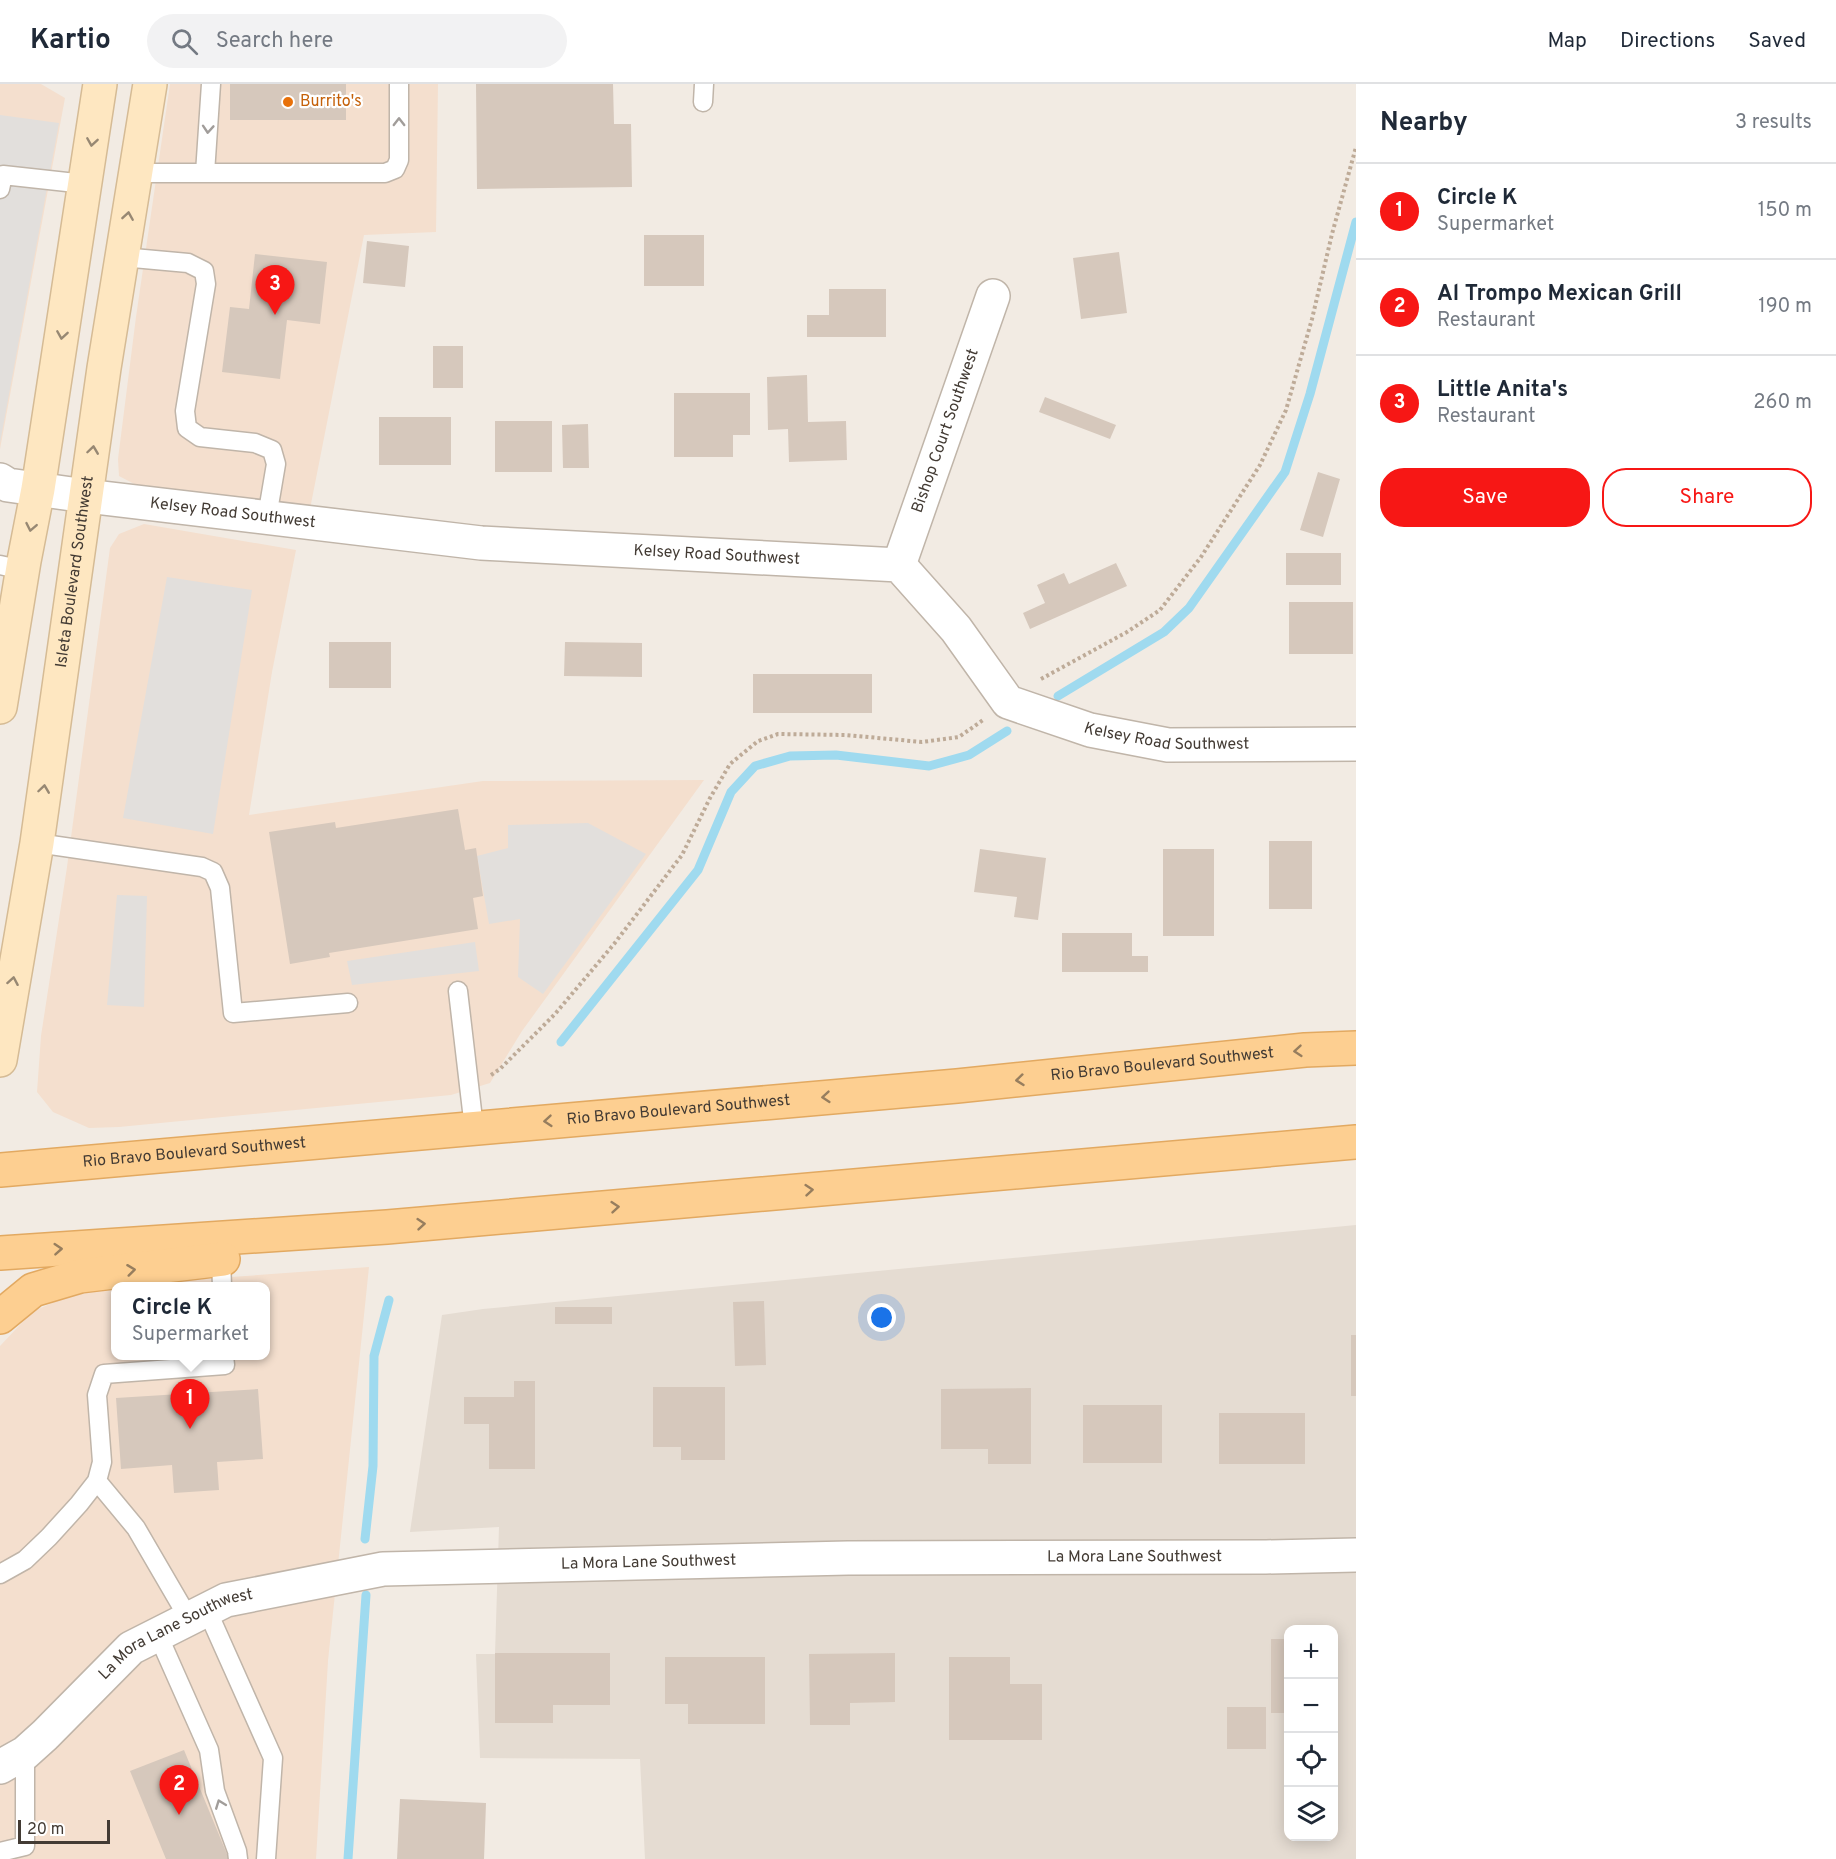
<!DOCTYPE html>
<html lang="en">
<head>
<meta charset="utf-8">
<style>
  :root { --surface:#fff; --page:#f2f2f3; --text:#1f2937; --muted:#747a83; --line:#e0e1e3; --accent:#f71715 }
  body { margin:0; font-family:Overpass,sans-serif; background:var(--page); color:var(--text) }
  .controls { position:absolute; right:18px; bottom:18px; display:grid; overflow:hidden; border-radius:12px; box-shadow:0 3px 15px #0003 }
  .controls button { width:54px; height:54px; display:grid; place-items:center; padding:0; border:0; border-bottom:2px solid var(--line); background:var(--surface); color:var(--text); font:30px sans-serif }
  .scale { position:absolute; left:18px; bottom:15px; width:92px; box-sizing:border-box; padding-left:6px; border:3px solid #433b34; border-top:0; font-size:16px; line-height:21px; white-space:nowrap; color:#433b34; -webkit-text-stroke:4px #fff; paint-order:stroke }
  .you { position:absolute; left:882px; top:1234px; width:21px; height:21px; margin:-15px; border:4px solid #fff; border-radius:50%; background:#1a73e8; box-shadow:0 0 0 9px #1a73e833 }
  .badge { display:grid; place-items:center; width:39px; height:39px; border-radius:50%; background:var(--accent); color:#fff; font-size:20px; font-weight:700 }
  .pin { position:absolute; translate:-50% -50px; filter:drop-shadow(0 2px 3px #0008) }
  .pin::after { content:''; position:absolute; top:32px; width:21px; height:18px; background:inherit; clip-path:polygon(0 0,100% 0,50% 100%) }
  .popup { position:absolute; left:111px; top:1198px; width:159px; height:78px; box-sizing:border-box; display:grid; place-content:center; border-radius:12px; background:var(--surface); filter:drop-shadow(0 2px 4px #0005); font-size:20px; white-space:nowrap; color:var(--muted) }
  .popup b { font-size:22px; color:var(--text) }
  .popup::after { content:''; position:absolute; left:50%; top:100%; margin-left:-12px; border:12px solid transparent; border-top-color:var(--surface) }
  .list { margin:0; padding:0; list-style:none }
  h2 { display:flex; justify-content:space-between; align-items:center; height:78px; margin:0; padding:0 24px; font-size:26px }
  h2 small { font-size:20px; font-weight:400; color:var(--muted) }
  .list li { display:grid; grid-template-columns:39px 1fr auto; gap:18px; align-items:center; box-sizing:border-box; height:96px; padding:0 24px; border-top:2px solid var(--line) }
  .list b { display:block; font-size:22px; white-space:nowrap }
  .list p { margin:0; font-size:20px; white-space:nowrap; color:var(--muted) }
  .list em { font-size:20px; font-style:normal; color:var(--muted) }
  .actions { display:flex; gap:12px; padding:18px 24px }
  .actions a { flex:1; padding:14px 0; border:2px solid var(--accent); border-radius:24px; text-align:center; font-size:21px; color:var(--accent) }
  .actions .main { background:var(--accent); color:#fff }
  .icon { flex:none; width:33px; height:33px; fill:none; stroke:currentColor; stroke-width:2; stroke-linecap:round; stroke-linejoin:round }
  .map { position:relative; flex:none; width:1356px; height:1775px; overflow:hidden }
  header { display:flex; align-items:center; gap:36px; box-sizing:border-box; height:84px; padding:0 30px; background:var(--surface); border-bottom:2px solid var(--line) }
  header strong { font-size:28px }
  nav { display:flex; gap:33px; margin-inline-start:auto; font-size:21px }
  .search { width:420px; height:54px; background:var(--page); display:flex; align-items:center; gap:15px; box-sizing:border-box; padding:0 21px; border-radius:33px; color:var(--muted); font-size:22px }
  main { display:flex }
  aside { flex:1; background:var(--surface) }
  .map>svg:first-child { display:block }
  .residential { fill:#e5dcd2; fill-rule:evenodd }
  .commercial { fill:#f4dfce; fill-rule:evenodd }
  .parking { fill:#e2dfdc }
  .lines { fill:none; stroke-linecap:round; stroke-linejoin:round }
  .stream { stroke:#9fdaef; stroke-width:9 }
  .building { fill:#d6c8bc }
  .service-casing { stroke:#c0b5a9; stroke-width:21 }
  .minor-casing { stroke:#c0b5a9; stroke-width:36 }
  .secondary-casing { stroke:#d5bb95; stroke-width:36 }
  .primary-casing { stroke:#e2a961; stroke-width:36 }
  .path { stroke:#beab98; stroke-width:4; stroke-dasharray:3 3; stroke-linecap:butt }
  .service { stroke:#fff; stroke-width:18 }
  .minor { stroke:#fff; stroke-width:33 }
  .secondary { stroke:#fee7c1; stroke-width:33 }
  .primary { stroke:#fdcf91; stroke-width:33 }
  .oneway { stroke:#a19d9a }
  .oneway2 { stroke:#978873 }
  .oneway3 { stroke:#977e5e }
  .food-dot { fill:#e8710a; stroke:#fff; stroke-width:2 }
  .labels { text-anchor:middle; dominant-baseline:central; stroke-width:4.5; stroke-linejoin:round; paint-order:stroke }
  .food-label { font-size:16px; fill:#c56008; stroke:#fff; text-anchor:start }
  .street-label { font-size:16px; fill:#433b34; stroke:#fff }
</style>
</head>
<body>
<header>
<strong>Kartio</strong>
<div class="search"><svg class="icon" aria-label="search" viewBox="0 0 24 24"><circle cx="10" cy="10" r="6"/><path d="M15 15l6 6"/></svg>Search here</div>
<nav><a>Map</a><a>Directions</a><a>Saved</a></nav>
</header>
<main>
<div class="map">
<svg width="1356" height="1775" viewBox="0 0 1356 1775">
  <rect width="100%" height="100%" fill="#f2ebe3"/>
  <path class="residential" d="M 1356,1141 L 1356,1775 L 645,1775 L 640,1675 L 480,1674 L 476,1570 L 495,1570 L 499,1443 L 410,1448 L 442,1231 L 483,1225 ZM 1288,1546 L 1334,1546 L 1334,1752 L 1288,1752 Z"/>
  <path class="commercial" d="M 0,0 L 41,0 L 65,14 L 0,365 Z
    M 170,0 L 438,0 L 436,148 L 364,151 L 309,430 L 142,404 L 119,392 L 118,375 L 136,233 Z
    M 144,440 L 296,466 L 272,588 L 249,731 L 483,697 L 704,696 L 522,947 L 490,999 L 451,1011 L 119,1043 L 89,1044 L 53,1028 L 37,1008 L 41,952 L 67,783 L 110,464 L 119,450 Z
    M 369,1183 L 328,1577 L 316,1775 L 0,1775 L 0,1262 L 32,1228 L 61,1215 L 106,1202 ZM 115,1202 L 265,1202 L 265,1272 L 115,1272 Z"/>
  <path class="parking" d="M 0,31 L 59,39 L 0,359 Z
    M 167,493 L 252,506 L 213,750 L 123,734 Z
    M 588,739 L 646,770 L 543,910 L 518,893 L 520,835 L 489,840 L 477,772 L 508,764 L 508,741 Z
    M 117,811 L 147,812 L 144,923 L 107,921 Z
    M 475,858 L 479,887 L 352,901 L 347,877 Z"/>
  <g class="lines">
    <path class="stream" d="M 1058,612 L 1164,548 L 1189,524 L 1285,388 L 1310,310 L 1356,138
      M 561,958 L 698,786 L 731,708 L 755,682 L 790,672 L 836,671 L 929,682 L 969,671 L 1007,647
      M 365,1455 L 373,1382 L 374,1272 L 389,1216
      M 348,1775 L 366,1511"/>
  </g>
  <path class="building" d="M 230,0 L 346,0 L 346,36 L 230,36 Z
    M 476,0 L 613,0 L 614,40 L 631,40 L 632,103 L 477,105 Z
    M 644,151 L 704,151 L 704,202 L 644,202 Z
    M 367,157 L 409,162 L 405,203 L 363,199 Z
    M 1119,168 L 1127,229 L 1081,235 L 1073,174 Z
    M 255,170 L 327,178 L 320,240 L 287,236 L 280,295 L 222,288 L 230,223 L 249,225 Z
    M 829,205 L 886,205 L 886,253 L 807,253 L 807,231 L 829,231 Z
    M 433,262 L 463,262 L 463,304 L 433,304 Z
    M 807,291 L 808,338 L 846,337 L 847,376 L 789,378 L 788,345 L 768,346 L 767,293 Z
    M 674,309 L 750,309 L 750,351 L 733,351 L 733,373 L 674,373 Z
    M 1045,313 L 1116,341 L 1110,355 L 1039,328 Z
    M 379,333 L 451,333 L 451,381 L 379,381 Z
    M 495,337 L 552,337 L 552,388 L 495,388 Z
    M 588,340 L 589,384 L 563,384 L 562,341 Z
    M 1318,388 L 1340,395 L 1323,453 L 1300,446 Z
    M 1286,469 L 1341,469 L 1341,501 L 1286,501 Z
    M 1116,479 L 1127,502 L 1030,545 L 1023,529 L 1045,519 L 1037,501 L 1064,489 L 1069,500 Z
    M 1289,518 L 1353,518 L 1353,570 L 1289,570 Z
    M 329,558 L 391,558 L 391,604 L 329,604 Z
    M 565,558 L 642,559 L 642,593 L 564,592 Z
    M 753,590 L 872,590 L 872,629 L 753,629 Z
    M 458,725 L 465,766 L 476,764 L 483,812 L 473,814 L 478,845 L 329,869 L 330,873 L 290,880 L 269,748 L 335,738 L 336,744 Z
    M 1269,757 L 1312,757 L 1312,825 L 1269,825 Z
    M 980,765 L 1046,774 L 1038,836 L 1014,833 L 1017,813 L 974,808 Z
    M 1163,765 L 1214,765 L 1214,852 L 1163,852 Z
    M 1062,849 L 1132,849 L 1132,872 L 1148,872 L 1148,888 L 1062,888 Z
    M 764,1217 L 766,1281 L 735,1282 L 733,1218 Z
    M 555,1223 L 612,1223 L 612,1240 L 555,1240 Z
    M 1351,1251 L 1356,1251 L 1356,1312 L 1351,1312 Z
    M 514,1297 L 535,1297 L 535,1385 L 489,1385 L 489,1340 L 464,1340 L 464,1313 L 514,1313 Z
    M 653,1303 L 725,1303 L 725,1376 L 681,1376 L 681,1363 L 653,1363 Z
    M 1031,1304 L 1031,1380 L 988,1380 L 988,1365 L 941,1365 L 941,1305 Z
    M 258,1305 L 263,1375 L 217,1378 L 219,1406 L 174,1409 L 172,1381 L 121,1385 L 116,1314 Z
    M 1083,1321 L 1162,1321 L 1162,1379 L 1083,1379 Z
    M 1219,1329 L 1305,1329 L 1305,1380 L 1219,1380 Z
    M 1271,1555 L 1288,1555 L 1288,1629 L 1271,1629 Z
    M 495,1569 L 610,1569 L 610,1621 L 553,1621 L 553,1639 L 495,1639 Z
    M 895,1569 L 895,1618 L 850,1619 L 850,1641 L 810,1641 L 809,1570 Z
    M 665,1573 L 765,1573 L 765,1640 L 688,1640 L 688,1620 L 665,1620 Z
    M 949,1573 L 1010,1573 L 1010,1600 L 1042,1600 L 1042,1656 L 949,1656 Z
    M 1227,1623 L 1266,1623 L 1266,1665 L 1227,1665 Z
    M 184,1666 L 229,1775 L 166,1775 L 130,1687 Z
    M 400,1715 L 486,1719 L 484,1775 L 397,1775 Z"/>
  <g class="lines">
    <defs>
      <path id="service" d="M 703,18 L 704,0
        M 135,89 L 385,89 L 395,85 L 399,76 L 399,0
        M 205,89 L 211,0
        M 0,105 L 3,91 L 85,100
        M 122,173 L 188,179 L 204,187 L 206,200 L 185,327 L 187,344 L 200,353 L 255,359 L 272,366 L 276,380 L 267,433
        M 0,481 L 23,486
        M 37,759 L 202,783 L 213,788 L 220,804 L 233,929 L 348,919
        M 458,907 L 474,1044
        M 221,1176 L 222,1202
        M 97,1397 L 136,1444 L 189,1535
        M 0,1490 L 25,1476 L 49,1453 L 79,1420 L 97,1397 L 102,1378 L 97,1311 L 104,1290 L 225,1281 L 224,1272
        M 207,1526 L 273,1674 L 266,1775
        M 158,1551 L 209,1666 L 215,1707 L 237,1767 L 238,1775
        M 0,1768 L 25,1762 L 25,1669"/>
      <g id="minor">
        <path id="s1" d="M 0,396 L 8,401 L 86,412 L 481,459 L 899,481 L 956,545 L 1008,618 L 1090,646 L 1168,661 L 1356,660"/>
        <path id="s2" d="M 899,481 L 993,212"/>
        <path id="s3" d="M 0,1683 L 25,1669 L 45,1651 L 131,1564 L 226,1516 L 383,1485 L 848,1474 L 1266,1473 L 1356,1471"/>
      </g>
      <g id="secondary">
        <path d="M 0,623 L 24,477 L 38,405 L 100,0"/>
        <path id="s4" d="M 0,976 L 37,759 L 104,284 L 150,0"/>
      </g>
      <g id="primary">
        <path id="s5" d="M 0,1086 L 957,1002 L 1305,966 L 1356,964"/>
        <path d="M 0,1169 L 387,1143 L 1356,1058"/>
        <path d="M 0,1233 L 33,1206 L 80,1192 L 223,1175"/>
      </g>
    </defs>
    <use href="#service" class="service-casing"/>
    <use href="#minor" class="minor-casing"/>
    <use href="#secondary" class="secondary-casing"/>
    <use href="#primary" class="primary-casing"/>
    <path class="path" d="M 1041,595 L 1127,548 L 1160,526 L 1201,473 L 1260,381 L 1286,326 L 1312,235 L 1332,150 L 1356,63
      M 491,991 L 500,985 L 555,930 L 614,860 L 682,771 L 710,714 L 730,680 L 758,657 L 778,650 L 846,651 L 922,658 L 959,653 L 983,636"/>
    <use href="#service" class="service"/>
    <use href="#minor" class="minor"/>
    <use href="#secondary" class="secondary"/>
    <use href="#primary" class="primary"/>
  </g>
  <defs><path id="oneway-chevron" d="M-2-3.5L2.5 0L-2 3.5" fill="none" stroke-width="1.6" stroke-linecap="round" stroke-linejoin="round" transform="scale(1.5)"/></defs>
  <g class="oneway">
    <use href="#oneway-chevron" transform="translate(399 38) rotate(-90)"/>
    <use href="#oneway-chevron" transform="translate(208 45) rotate(94)"/>
    <use href="#oneway-chevron" transform="translate(220 1720) rotate(-111)"/>
  </g>
  <g class="oneway2">
    <use href="#oneway-chevron" transform="translate(92 58) rotate(99)"/>
    <use href="#oneway-chevron" transform="translate(128 132) rotate(-81)"/>
    <use href="#oneway-chevron" transform="translate(62 251) rotate(99)"/>
    <use href="#oneway-chevron" transform="translate(93 366) rotate(-82)"/>
    <use href="#oneway-chevron" transform="translate(31 443) rotate(101)"/>
    <use href="#oneway-chevron" transform="translate(44 705) rotate(-82)"/>
    <use href="#oneway-chevron" transform="translate(13 897) rotate(-80)"/>
  </g>
  <g class="oneway3">
    <use href="#oneway-chevron" transform="translate(1298 967) rotate(175)"/>
    <use href="#oneway-chevron" transform="translate(1020 996) rotate(174)"/>
    <use href="#oneway-chevron" transform="translate(826 1013) rotate(175)"/>
    <use href="#oneway-chevron" transform="translate(548 1037) rotate(175)"/>
    <use href="#oneway-chevron" transform="translate(809 1106) rotate(-5)"/>
    <use href="#oneway-chevron" transform="translate(615 1123) rotate(-5)"/>
    <use href="#oneway-chevron" transform="translate(421 1140) rotate(-5)"/>
    <use href="#oneway-chevron" transform="translate(58 1165) rotate(-4)"/>
    <use href="#oneway-chevron" transform="translate(131 1186) rotate(-7)"/>
  </g>
  <circle class="food-dot" cx="288" cy="18" r="6"/>
  <g class="labels">
    <g class="food-label">
      <text x="300" y="18">Burrito's</text>
    </g>
    <g class="street-label">
      <text stroke="none"><textPath href="#s2" startOffset="142">Bishop Court Southwest</textPath></text>
      <text stroke="none"><textPath href="#s1" startOffset="236">Kelsey Road Southwest</textPath></text>
      <text stroke="none"><textPath href="#s1" startOffset="722">Kelsey Road Southwest</textPath></text>
      <text stroke="none"><textPath href="#s4" startOffset="494">Isleta Boulevard Southwest</textPath></text>
      <text stroke="none"><textPath href="#s1" startOffset="1244">Kelsey Road Southwest</textPath></text>
      <text stroke="none"><textPath href="#s5" startOffset="1167">Rio Bravo Boulevard Southwest</textPath></text>
      <text stroke="none"><textPath href="#s5" startOffset="681">Rio Bravo Boulevard Southwest</textPath></text>
      <text stroke="none"><textPath href="#s5" startOffset="195">Rio Bravo Boulevard Southwest</textPath></text>
      <text stroke="none"><textPath href="#s3" startOffset="1196">La Mora Lane Southwest</textPath></text>
      <text stroke="none"><textPath href="#s3" startOffset="710">La Mora Lane Southwest</textPath></text>
      <text stroke="none"><textPath href="#s3" startOffset="224">La Mora Lane Southwest</textPath></text>
    </g>
  </g>
</svg>
<div class="controls">
<button>+</button>
<button>−</button>
<button><svg class="icon" aria-label="locate" viewBox="0 0 24 24"><circle cx="12" cy="12" r="6"/><path d="M12 2v4M12 18v4M2 12h4M18 12h4"/></svg></button>
<button><svg class="icon" aria-label="layers" viewBox="0 0 24 24"><path d="M12 4l9 5-9 5-9-5zM3 14l9 5 9-5"/></svg></button>
</div>
<div class="scale">20 m</div>
<div class="you"></div>
<div class="pin badge" style="left:190px;top:1345px">1</div>
<div class="popup"><b>Circle K</b>Supermarket</div>
<div class="pin badge" style="left:179px;top:1731px">2</div>
<div class="pin badge" style="left:275px;top:231px">3</div>
</div>
<aside>
<h2>Nearby<small>3 results</small></h2>
<ul class="list">
<li><span class="badge">1</span><div><b>Circle K</b><p>Supermarket</p></div><em>150 m</em></li>
<li><span class="badge">2</span><div><b>Al Trompo Mexican Grill</b><p>Restaurant</p></div><em>190 m</em></li>
<li><span class="badge">3</span><div><b>Little Anita's</b><p>Restaurant</p></div><em>260 m</em></li>
</ul>
<div class="actions"><a class="main">Save</a><a>Share</a></div>
</aside>
</main>
</body>
</html>
